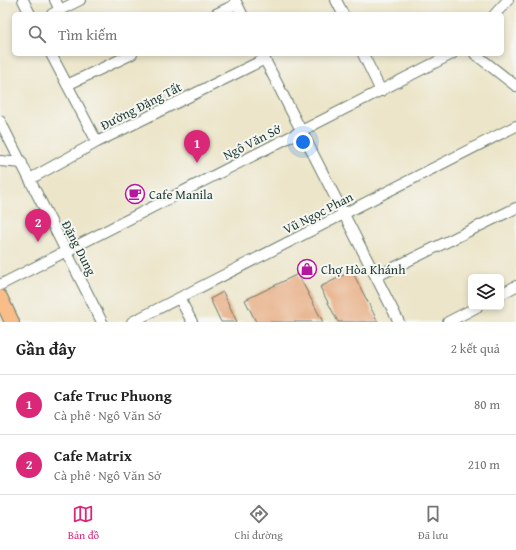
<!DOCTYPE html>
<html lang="vi">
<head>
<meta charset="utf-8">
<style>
  :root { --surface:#fff; --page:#f6f6f6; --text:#222; --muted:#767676; --line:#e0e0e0; --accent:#db2777 }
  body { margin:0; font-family:"Gentium Book Plus",serif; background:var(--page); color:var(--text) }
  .controls { position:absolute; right:12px; bottom:12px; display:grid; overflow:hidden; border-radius:6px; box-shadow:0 2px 6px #0003 }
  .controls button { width:36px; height:36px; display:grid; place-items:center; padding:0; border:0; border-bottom:1px solid var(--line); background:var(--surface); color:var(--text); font:20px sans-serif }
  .you { position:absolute; left:303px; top:142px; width:14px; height:14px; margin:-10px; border:3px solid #fff; border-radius:50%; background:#1a73e8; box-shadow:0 0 0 6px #1a73e833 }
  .badge { display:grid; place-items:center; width:26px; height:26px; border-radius:50%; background:var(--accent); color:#fff; font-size:13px; font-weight:700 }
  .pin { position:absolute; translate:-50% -33px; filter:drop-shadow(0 1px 2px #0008) }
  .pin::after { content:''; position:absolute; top:21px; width:14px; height:12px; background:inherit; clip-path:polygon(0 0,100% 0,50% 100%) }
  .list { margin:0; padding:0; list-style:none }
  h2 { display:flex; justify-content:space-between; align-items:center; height:52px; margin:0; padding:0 16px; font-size:17px }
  h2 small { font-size:13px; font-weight:400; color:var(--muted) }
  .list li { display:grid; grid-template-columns:26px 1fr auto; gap:12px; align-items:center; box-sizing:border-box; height:60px; padding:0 16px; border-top:1px solid var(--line) }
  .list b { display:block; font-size:15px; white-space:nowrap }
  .list p { margin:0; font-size:13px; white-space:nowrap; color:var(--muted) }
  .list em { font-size:13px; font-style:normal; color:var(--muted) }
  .icon { flex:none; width:22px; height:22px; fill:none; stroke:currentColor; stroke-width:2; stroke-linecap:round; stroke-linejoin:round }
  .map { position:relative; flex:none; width:516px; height:322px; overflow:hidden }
  .search { position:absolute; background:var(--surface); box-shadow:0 2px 6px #0003; left:12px; right:12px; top:12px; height:44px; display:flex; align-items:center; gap:10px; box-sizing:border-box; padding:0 14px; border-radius:6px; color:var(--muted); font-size:15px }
  .sheet { height:172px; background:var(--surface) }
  nav { display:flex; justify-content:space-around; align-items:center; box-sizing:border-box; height:56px; border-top:1px solid var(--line); background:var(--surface); font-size:11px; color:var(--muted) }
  nav a { display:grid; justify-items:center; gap:2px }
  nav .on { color:var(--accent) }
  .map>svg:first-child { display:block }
  .building { fill:#e6a77b }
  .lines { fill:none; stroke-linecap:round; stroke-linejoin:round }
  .minor-casing { stroke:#677868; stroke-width:12 }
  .highway-casing { stroke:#677868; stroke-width:16 }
  .minor { stroke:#fff; stroke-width:10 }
  .highway { stroke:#f8bd89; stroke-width:14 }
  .labels { text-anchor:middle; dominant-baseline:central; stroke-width:4; stroke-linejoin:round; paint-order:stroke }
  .street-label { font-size:13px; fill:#1f3d34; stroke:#f6f6f2 }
  .poi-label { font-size:13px; fill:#1f3d34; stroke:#f6f6f2; text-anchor:start }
</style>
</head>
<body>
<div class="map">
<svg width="516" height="322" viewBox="0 0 516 322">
  <rect width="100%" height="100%" fill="#f6f6f2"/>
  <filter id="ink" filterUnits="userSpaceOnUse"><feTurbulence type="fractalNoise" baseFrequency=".025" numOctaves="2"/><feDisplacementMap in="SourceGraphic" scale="8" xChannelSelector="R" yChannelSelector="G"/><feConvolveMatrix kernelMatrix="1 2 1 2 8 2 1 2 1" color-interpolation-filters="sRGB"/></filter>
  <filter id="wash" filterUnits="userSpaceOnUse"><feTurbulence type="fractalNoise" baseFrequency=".012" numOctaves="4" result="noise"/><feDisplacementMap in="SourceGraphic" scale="16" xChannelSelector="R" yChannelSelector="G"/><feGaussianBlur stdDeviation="0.9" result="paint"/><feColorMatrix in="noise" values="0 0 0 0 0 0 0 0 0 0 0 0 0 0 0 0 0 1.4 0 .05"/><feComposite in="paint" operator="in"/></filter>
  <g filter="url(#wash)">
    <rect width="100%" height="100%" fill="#ece5c9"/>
    <g id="blocks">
      <path class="building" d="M 352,271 L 378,322 L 338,322 L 320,287 Z
        M 298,274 L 323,322 L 256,322 L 245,300 Z
        M 223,292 L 237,322 L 221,322 L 210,299 Z"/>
    </g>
  </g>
  <g filter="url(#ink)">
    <use href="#blocks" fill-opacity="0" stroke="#677868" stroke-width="1"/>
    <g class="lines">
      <defs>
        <path id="minor" d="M 23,0 L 30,14
          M 55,0 L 60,10
          M 235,0 L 242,14
          M 336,0 L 343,14
          M 52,14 L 80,0
          M 216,14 L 237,4
          M 495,14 L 508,0
          M 51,54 L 97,142
          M 262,54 L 399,322
          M 363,54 L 381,91
          M 475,54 L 516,86
          M 67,85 L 132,54
          M 0,121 L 102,322
          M 0,161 L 22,163
          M 30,179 L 97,142 L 265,59
          M 377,276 L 516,208
          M 0,285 L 452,54
          M 501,294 L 516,286
          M 180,299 L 192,322
          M 132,322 L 516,126
          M 448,322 L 477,307"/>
        <path id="highway" d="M 0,297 L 12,322"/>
      </defs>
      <use href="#minor" class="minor-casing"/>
      <use href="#highway" class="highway-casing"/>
      <use href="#minor" class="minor"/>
      <use href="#highway" class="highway"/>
    </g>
  </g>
  <defs>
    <symbol id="cafe-ring" viewBox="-11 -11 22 22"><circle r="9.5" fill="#f6f6f2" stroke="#b5179e" stroke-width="1.5"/><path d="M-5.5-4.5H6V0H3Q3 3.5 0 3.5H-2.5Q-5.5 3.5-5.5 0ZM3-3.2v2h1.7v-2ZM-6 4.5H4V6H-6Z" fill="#b5179e"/></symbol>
    <symbol id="shop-ring" viewBox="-11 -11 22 22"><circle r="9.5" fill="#f6f6f2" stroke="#b5179e" stroke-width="1.5"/><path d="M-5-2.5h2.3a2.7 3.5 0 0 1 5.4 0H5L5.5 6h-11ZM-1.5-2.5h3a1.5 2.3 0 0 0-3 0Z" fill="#b5179e"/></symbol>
  </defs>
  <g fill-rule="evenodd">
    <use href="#cafe-ring" x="124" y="183" width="22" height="22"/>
    <use href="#shop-ring" x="296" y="258" width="22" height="22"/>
  </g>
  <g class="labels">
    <g class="street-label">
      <text transform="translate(141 106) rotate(-27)">Đường Đặng Tất</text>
      <text transform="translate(252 142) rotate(-27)">Ngô Văn Sở</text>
      <text transform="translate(318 213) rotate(-27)">Vũ Ngọc Phan</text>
      <text transform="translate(79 248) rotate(63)">Đặng Dung</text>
    </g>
    <g class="poi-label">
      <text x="149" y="194">Cafe Manila</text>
      <text x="321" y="269">Chợ Hòa Khánh</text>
    </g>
  </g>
</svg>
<div class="controls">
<button><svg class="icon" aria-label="layers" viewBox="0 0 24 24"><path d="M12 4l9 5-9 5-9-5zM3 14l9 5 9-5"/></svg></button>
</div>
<div class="you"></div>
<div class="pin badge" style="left:197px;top:163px">1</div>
<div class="pin badge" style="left:38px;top:242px">2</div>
<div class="search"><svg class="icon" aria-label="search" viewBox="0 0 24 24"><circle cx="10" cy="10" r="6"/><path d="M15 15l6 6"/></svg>Tìm kiếm</div>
</div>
<section class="sheet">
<h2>Gần đây<small>2 kết quả</small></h2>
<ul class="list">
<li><span class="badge">1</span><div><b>Cafe Truc Phuong</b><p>Cà phê · Ngô Văn Sở</p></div><em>80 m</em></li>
<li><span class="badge">2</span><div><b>Cafe Matrix</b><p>Cà phê · Ngô Văn Sở</p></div><em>210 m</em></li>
</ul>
</section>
<nav>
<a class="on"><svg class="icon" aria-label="map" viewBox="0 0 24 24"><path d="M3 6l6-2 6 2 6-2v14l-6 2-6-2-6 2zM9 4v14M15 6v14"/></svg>Bản đồ</a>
<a><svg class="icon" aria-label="directions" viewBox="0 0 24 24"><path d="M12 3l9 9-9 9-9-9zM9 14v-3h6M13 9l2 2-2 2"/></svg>Chỉ đường</a>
<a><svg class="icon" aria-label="saved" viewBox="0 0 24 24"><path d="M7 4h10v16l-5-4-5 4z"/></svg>Đã lưu</a>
</nav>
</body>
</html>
